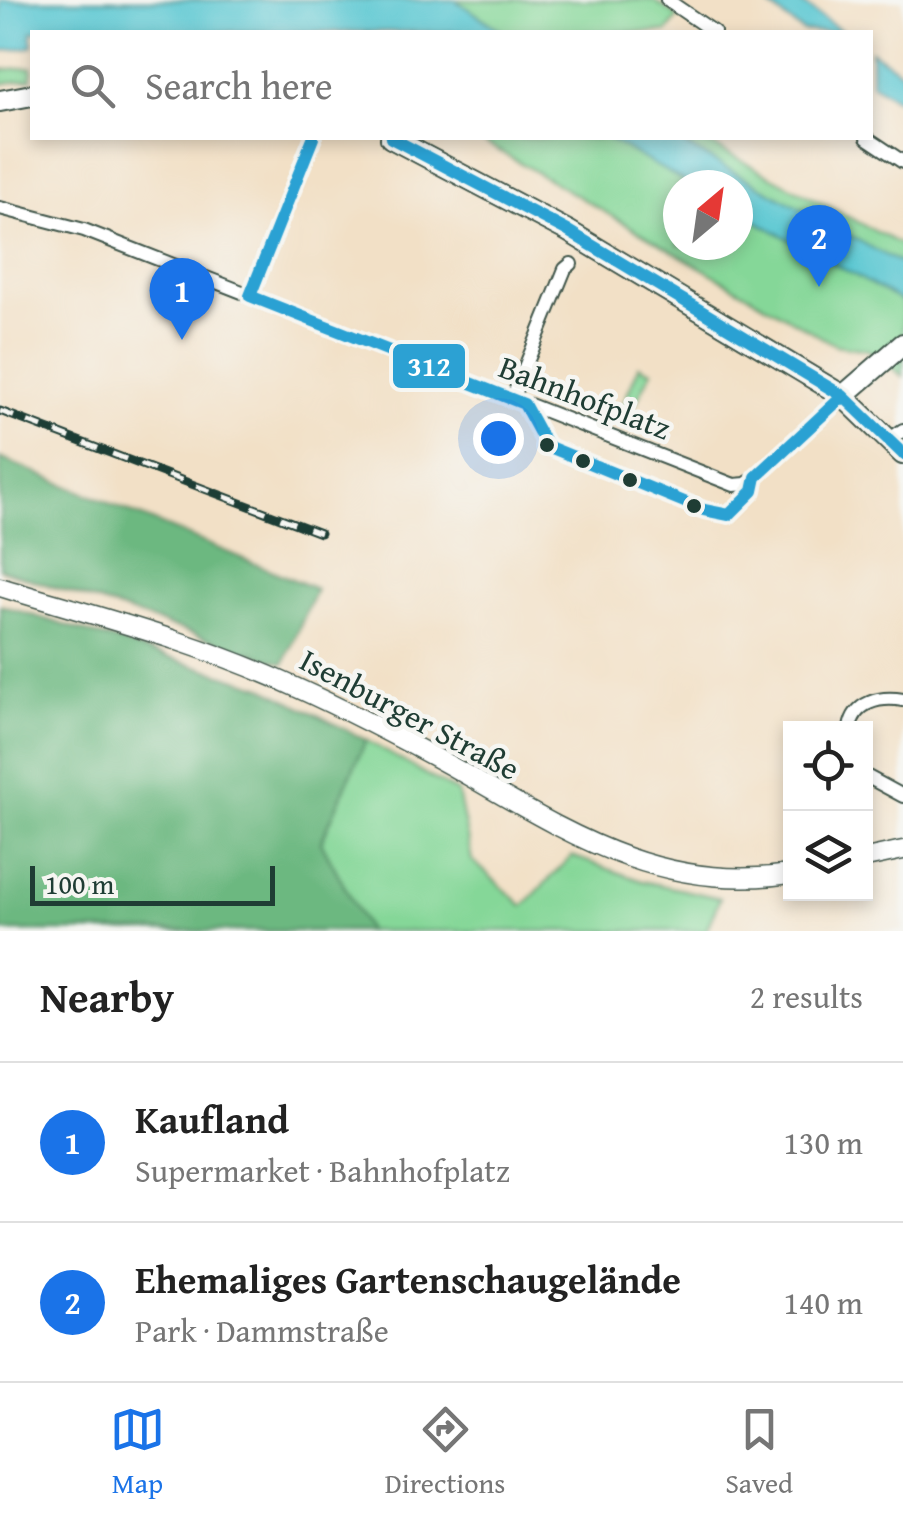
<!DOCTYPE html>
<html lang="en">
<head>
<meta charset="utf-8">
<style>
  :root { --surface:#fff; --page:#f6f6f6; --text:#222; --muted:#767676; --line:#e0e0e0; --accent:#1a73e8 }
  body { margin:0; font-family:"Gentium Book Plus",serif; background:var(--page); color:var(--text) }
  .controls { position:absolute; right:30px; bottom:30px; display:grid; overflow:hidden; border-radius:0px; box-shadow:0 5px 15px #0003 }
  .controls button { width:90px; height:90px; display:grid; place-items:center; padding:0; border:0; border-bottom:2px solid var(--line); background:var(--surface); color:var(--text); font:50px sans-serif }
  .compass { position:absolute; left:663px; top:170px; width:90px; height:90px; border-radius:50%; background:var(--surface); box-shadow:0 5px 15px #0003; rotate:29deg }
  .scale { position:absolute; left:30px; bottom:25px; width:245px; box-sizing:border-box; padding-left:10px; border:5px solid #1f3d34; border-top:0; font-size:28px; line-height:35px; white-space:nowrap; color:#1f3d34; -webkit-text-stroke:8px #f6f6f2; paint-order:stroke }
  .you { position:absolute; left:498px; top:438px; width:35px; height:35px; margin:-25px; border:8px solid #fff; border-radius:50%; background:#1a73e8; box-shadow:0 0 0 15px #1a73e833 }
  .badge { display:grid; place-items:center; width:65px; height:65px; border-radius:50%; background:var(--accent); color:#fff; font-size:32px; font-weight:700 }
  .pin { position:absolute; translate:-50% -82px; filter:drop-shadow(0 2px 5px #0008) }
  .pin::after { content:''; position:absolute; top:52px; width:35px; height:30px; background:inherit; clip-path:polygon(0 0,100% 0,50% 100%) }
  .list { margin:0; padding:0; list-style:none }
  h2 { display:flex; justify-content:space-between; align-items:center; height:130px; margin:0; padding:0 40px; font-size:42px }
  h2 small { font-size:32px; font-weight:400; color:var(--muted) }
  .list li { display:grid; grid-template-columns:65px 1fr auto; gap:30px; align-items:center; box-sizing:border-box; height:160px; padding:0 40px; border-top:2px solid var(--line) }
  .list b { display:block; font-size:38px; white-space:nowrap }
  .list p { margin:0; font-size:32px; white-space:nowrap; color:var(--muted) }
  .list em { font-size:32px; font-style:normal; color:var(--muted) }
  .icon { flex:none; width:55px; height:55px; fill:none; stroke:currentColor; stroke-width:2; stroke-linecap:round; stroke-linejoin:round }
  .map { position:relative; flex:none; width:903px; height:931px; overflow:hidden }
  .search { position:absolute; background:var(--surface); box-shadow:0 5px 15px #0003; left:30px; right:30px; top:30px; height:110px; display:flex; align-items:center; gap:25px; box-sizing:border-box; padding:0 35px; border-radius:0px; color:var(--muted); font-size:38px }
  .sheet { height:450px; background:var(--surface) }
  nav { display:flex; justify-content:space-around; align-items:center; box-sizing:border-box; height:140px; border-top:2px solid var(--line); background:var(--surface); font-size:28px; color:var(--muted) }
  nav a { display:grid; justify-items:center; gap:5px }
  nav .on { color:var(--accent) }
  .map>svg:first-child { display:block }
  .green { fill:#85d798; stroke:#528a66; stroke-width:2.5; fill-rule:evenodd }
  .forest { fill:#6cb880; stroke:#467a5a; stroke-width:2.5 }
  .water { fill:#5ac7d2; stroke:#3c8283; stroke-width:2.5 }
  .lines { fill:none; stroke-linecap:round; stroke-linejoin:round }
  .street-casing { stroke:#3f554a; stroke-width:16 }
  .secondary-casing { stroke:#3f554a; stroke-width:21 }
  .primary-casing { stroke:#3f554a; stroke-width:24 }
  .street { stroke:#fff; stroke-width:12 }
  .secondary { stroke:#fff; stroke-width:18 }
  .primary { stroke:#fff; stroke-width:20 }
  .rail-casing { stroke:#1f3d34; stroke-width:9 }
  .rail { stroke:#f6f6f2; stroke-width:5; stroke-dasharray:15; stroke-linecap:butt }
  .bus-1-casing { stroke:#f6f6f2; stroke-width:20 }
  .bus-1 { stroke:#2ca1d3; stroke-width:12 }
  .bus-dot { fill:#1f3d34; stroke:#f6f6f2; stroke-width:4 }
  .labels { text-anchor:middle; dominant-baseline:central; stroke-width:9; stroke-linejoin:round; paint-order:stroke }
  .street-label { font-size:32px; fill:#1f3d34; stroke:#f6f6f2 }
  .line-badge { stroke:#f6f6f2; stroke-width:4 }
  .badge-label { font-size:28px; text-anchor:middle; font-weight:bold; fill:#fff }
</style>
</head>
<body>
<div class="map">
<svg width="903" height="931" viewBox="0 0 903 931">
  <rect width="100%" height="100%" fill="#f6f6f2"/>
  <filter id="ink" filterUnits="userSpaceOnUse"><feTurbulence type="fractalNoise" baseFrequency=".01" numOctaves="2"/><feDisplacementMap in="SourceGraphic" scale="20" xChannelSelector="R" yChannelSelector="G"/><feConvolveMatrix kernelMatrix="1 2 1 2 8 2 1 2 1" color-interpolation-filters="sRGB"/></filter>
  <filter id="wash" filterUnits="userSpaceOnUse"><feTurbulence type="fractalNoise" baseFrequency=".0048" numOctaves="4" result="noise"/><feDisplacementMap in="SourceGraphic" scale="40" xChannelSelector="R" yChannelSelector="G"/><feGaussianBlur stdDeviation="2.25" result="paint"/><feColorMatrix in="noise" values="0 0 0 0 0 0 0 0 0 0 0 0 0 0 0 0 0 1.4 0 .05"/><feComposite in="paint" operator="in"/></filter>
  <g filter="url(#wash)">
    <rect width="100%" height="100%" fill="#f2e0c6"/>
    <path class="green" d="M 455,0 L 653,0 L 678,17 L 667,32 L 503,32 Z
      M 32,67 L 32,79 L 0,84 L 0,70 Z
      M 477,138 L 699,138 L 903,246 L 903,376 L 868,350 L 835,345 ZM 678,185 L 738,185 L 738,245 L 678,245 Z
      M 639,366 L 652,371 L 625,424 L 616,421 Z
      M 366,740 L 458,793 L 472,860 L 523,906 L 572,856 L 642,881 L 720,898 L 706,931 L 368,931 L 321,842 Z"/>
    <path class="forest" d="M 0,458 L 316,589 L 284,664 L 0,569 Z
      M 0,605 L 263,687 L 366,740 L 321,842 L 368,931 L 0,931 Z"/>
    <path class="water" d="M 0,0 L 455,0 L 503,32 L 32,32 L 32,47 L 0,51 Z
      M 762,0 L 797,0 L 843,32 L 803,32 Z
      M 871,51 L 903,73 L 903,103 L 871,83 Z
      M 606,138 L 672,138 L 883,254 L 903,265 L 903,302 L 738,211 L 738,185 L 691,185 Z"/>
  </g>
  <g filter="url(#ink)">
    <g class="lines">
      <defs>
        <path id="street" d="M 667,0 L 714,32
          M 867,138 L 903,162
          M 0,208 L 84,230 L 734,485 L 746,484 L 756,477 L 843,396
          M 250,296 L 313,138
          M 512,399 L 565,269 L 571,264
          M 889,440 L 903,430
          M 850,728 C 854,702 880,696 903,700
          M 866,776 L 903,796"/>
        <path id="secondary" d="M 0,587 C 99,617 201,643 295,687 C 348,711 400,738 451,766 C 562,829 656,894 790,874
          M 866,858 L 903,850"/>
        <path id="primary" d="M 0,101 L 32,95
          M 391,138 L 568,231 L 843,396 L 903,454
          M 843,396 L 903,344"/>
      </defs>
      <use href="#street" class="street-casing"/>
      <use href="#secondary" class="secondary-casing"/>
      <use href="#primary" class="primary-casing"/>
      <use href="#street" class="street"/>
      <use href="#secondary" class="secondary"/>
      <use href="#primary" class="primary"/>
      <defs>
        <path id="rail" d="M 0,411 L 320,533"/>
      </defs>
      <use href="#rail" class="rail-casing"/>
      <use href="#rail" class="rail"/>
      <defs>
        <path id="bus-1" d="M 313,138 L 250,296 L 524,404 L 547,446 L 704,510 L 729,515 L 753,491 L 756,477 L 843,396
          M 391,138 L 568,231 L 843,396 L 903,454"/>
      </defs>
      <use href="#bus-1" class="bus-1-casing"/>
      <use href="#bus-1" class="bus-1"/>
    </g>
  </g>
  <g class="bus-dot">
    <circle cx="547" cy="445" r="9"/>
    <circle cx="583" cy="461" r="9"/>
    <circle cx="630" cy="480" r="9"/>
    <circle cx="694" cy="506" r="9"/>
  </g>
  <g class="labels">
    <g class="street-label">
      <text transform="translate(585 397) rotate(21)">Bahnhofplatz</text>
      <text transform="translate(410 714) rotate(28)">Isenburger Straße</text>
    </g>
  </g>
  <rect class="line-badge" x="391" y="342" width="76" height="48" rx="10" fill="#2ca1d3"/>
  <g class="badge-label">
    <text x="429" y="376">312</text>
  </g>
</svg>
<div class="controls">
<button><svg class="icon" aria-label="locate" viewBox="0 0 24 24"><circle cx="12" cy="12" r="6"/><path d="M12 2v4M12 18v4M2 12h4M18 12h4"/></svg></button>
<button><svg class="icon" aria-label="layers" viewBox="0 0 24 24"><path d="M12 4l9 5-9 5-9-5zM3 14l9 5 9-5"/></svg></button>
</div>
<svg class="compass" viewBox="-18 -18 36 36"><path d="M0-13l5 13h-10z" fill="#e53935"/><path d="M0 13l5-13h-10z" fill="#767676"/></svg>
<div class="scale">100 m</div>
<div class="you"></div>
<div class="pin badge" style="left:182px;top:340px">1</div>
<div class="pin badge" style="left:819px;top:287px">2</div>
<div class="search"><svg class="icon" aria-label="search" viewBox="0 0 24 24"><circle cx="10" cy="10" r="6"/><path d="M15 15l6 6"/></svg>Search here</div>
</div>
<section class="sheet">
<h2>Nearby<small>2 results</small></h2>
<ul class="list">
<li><span class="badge">1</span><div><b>Kaufland</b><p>Supermarket · Bahnhofplatz</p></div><em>130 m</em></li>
<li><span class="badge">2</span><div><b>Ehemaliges Gartenschaugelände</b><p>Park · Dammstraße</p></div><em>140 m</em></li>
</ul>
</section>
<nav>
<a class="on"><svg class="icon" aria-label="map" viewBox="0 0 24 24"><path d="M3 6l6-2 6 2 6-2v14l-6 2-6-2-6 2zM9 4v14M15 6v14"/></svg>Map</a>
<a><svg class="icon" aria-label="directions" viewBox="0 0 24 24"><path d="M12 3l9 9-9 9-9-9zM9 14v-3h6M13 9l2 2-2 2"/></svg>Directions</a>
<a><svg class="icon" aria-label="saved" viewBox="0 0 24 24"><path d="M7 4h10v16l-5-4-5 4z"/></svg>Saved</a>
</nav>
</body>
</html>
